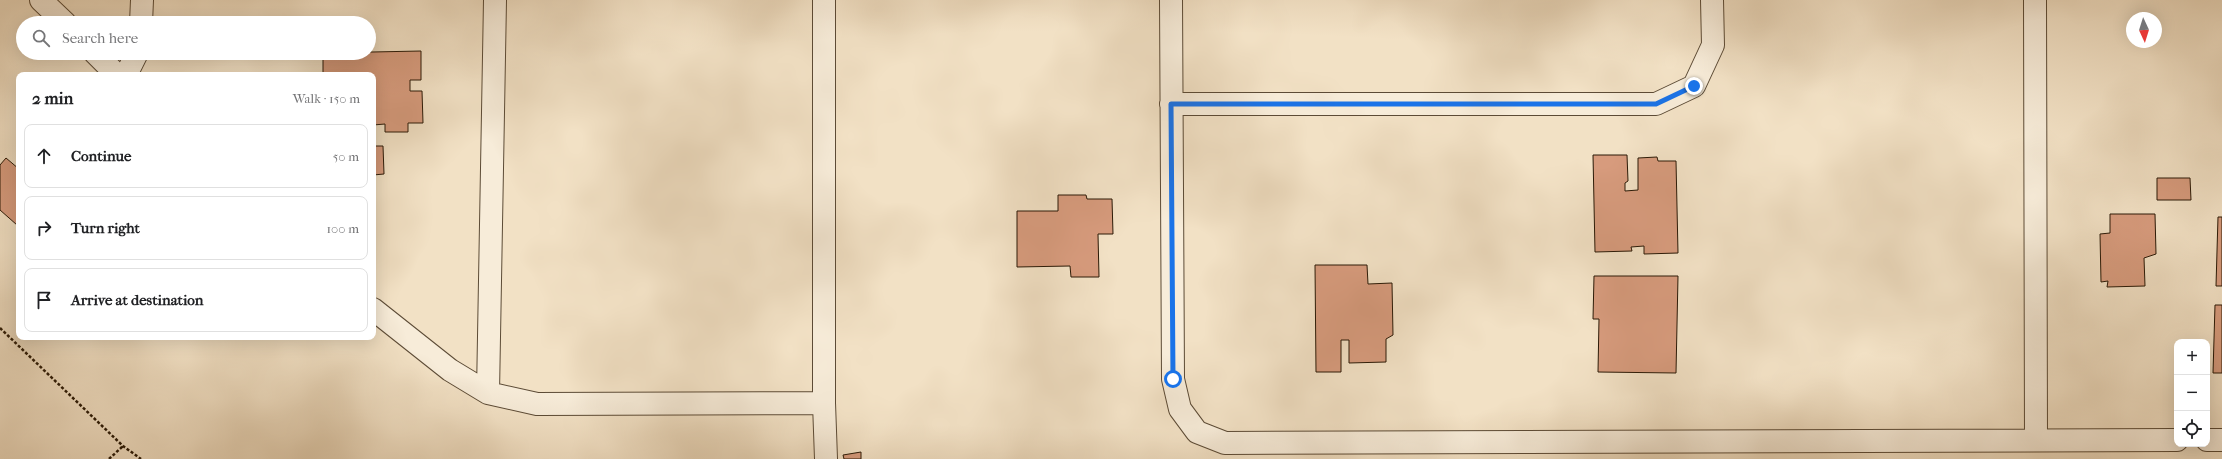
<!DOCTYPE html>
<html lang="en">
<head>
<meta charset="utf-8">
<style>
  :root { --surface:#fff; --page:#f6f6f6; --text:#202124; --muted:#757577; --line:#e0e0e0 }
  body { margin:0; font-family:"IM FELL French Canon",serif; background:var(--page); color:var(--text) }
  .controls { position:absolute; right:12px; bottom:12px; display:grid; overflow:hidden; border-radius:8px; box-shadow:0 4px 16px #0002 }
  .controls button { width:36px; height:36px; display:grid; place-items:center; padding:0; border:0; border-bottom:1px solid var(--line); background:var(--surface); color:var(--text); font:20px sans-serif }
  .compass { position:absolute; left:2126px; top:12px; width:36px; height:36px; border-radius:50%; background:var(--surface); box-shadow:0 4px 16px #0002; rotate:176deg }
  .stop { position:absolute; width:12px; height:12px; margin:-9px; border:3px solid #1a73e8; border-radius:50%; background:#fff }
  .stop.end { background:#1a73e8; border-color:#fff; box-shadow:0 1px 4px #0008 }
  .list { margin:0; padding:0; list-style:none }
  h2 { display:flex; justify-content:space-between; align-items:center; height:52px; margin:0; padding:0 16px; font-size:17px }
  h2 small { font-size:13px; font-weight:400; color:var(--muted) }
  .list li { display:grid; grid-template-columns:26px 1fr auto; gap:12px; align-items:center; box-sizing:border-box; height:64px; margin:0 8px 8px; padding:0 8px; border:1px solid var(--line); border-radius:8px }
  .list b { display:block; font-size:15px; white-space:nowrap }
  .list em { font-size:13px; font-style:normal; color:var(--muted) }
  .icon { flex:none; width:22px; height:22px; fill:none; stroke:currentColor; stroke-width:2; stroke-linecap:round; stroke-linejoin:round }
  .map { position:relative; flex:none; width:2222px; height:459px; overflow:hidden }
  .search { position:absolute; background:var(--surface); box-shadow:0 4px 16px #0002; left:16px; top:16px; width:360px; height:44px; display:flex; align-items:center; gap:10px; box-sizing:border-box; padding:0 14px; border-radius:22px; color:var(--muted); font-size:15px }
  .panel { position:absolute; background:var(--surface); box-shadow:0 4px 16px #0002; left:16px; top:72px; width:360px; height:268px; border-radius:8px }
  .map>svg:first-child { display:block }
  .building { fill:#d79b7d; stroke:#2a1906 }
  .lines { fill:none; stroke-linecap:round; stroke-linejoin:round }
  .minor-casing { stroke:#5c4b36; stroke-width:24 }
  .path { stroke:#2a1906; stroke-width:2.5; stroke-dasharray:3 2; stroke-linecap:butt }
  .minor { stroke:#f7ecd9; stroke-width:22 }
  .route { stroke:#1a73e8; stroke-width:5 }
</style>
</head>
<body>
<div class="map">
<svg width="2222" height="459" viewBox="0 0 2222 459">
  <rect width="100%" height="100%" fill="#f2e1c5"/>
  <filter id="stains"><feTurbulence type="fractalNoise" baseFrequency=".005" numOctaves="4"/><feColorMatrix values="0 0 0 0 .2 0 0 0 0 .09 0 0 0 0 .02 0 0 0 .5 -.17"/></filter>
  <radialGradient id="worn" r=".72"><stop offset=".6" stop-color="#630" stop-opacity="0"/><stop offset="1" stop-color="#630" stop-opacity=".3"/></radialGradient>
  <path class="building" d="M 421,51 L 421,80 L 410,80 L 410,91 L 422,91 L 423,123 L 408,123 L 408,132 L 385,132 L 385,124 L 373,125 L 373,75 L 323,75 L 323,53 Z
    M 373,146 L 383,146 L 384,174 L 373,175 Z
    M 1593,155 L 1627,155 L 1628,181 L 1625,183 L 1625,191 L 1638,190 L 1638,158 L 1657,157 L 1658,161 L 1676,161 L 1678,253 L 1644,254 L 1644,246 L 1631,247 L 1632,251 L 1595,252 Z
    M 6,158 L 19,169 L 19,223 L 17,225 L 0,210 L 0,165 Z
    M 2157,178 L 2190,178 L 2191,200 L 2157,200 Z
    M 1058,195 L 1086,195 L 1087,199 L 1112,199 L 1113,234 L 1098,234 L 1099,277 L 1071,277 L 1070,266 L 1017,267 L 1017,211 L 1058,211 Z
    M 2110,214 L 2155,214 L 2156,254 L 2144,258 L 2145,286 L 2107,287 L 2108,281 L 2101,282 L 2100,234 L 2110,233 Z
    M 2218,217 L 2222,217 L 2222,286 L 2216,286 Z
    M 1315,265 L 1367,265 L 1368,284 L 1392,283 L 1393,335 L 1386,339 L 1386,362 L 1349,363 L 1349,340 L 1341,340 L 1341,372 L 1316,372 Z
    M 1594,276 L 1678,276 L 1676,373 L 1598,372 L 1599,319 L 1593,319 Z
    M 2215,305 L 2222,305 L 2222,373 L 2213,373 Z
    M 861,452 L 861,459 L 844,459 L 843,455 Z"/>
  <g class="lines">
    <defs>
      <path id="minor" d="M 41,0 L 65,23
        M 824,0 L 824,403 L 826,459
        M 1171,0 L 1173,379 L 1180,409 L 1197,432 L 1225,443 L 2177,440
        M 2035,0 L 2036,440
        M 141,23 L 142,0
        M 95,53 L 117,75
        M 126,75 L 137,53
        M 1171,104 L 1656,104 L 1694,86 L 1713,45 L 1712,0
        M 373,309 L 450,370 L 488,393 L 537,404 L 824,403
        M 488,393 L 495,0
        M 2207,440 L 2222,440"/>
    </defs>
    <use href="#minor" class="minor-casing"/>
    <path class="path" d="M 0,328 L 123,446 L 141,459
      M 109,459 L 123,446"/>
    <use href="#minor" class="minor"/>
  </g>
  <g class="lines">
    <path class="route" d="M 1173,379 L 1171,104 L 1656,104 L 1694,86"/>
  </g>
  <rect width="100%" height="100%" filter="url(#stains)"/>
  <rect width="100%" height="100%" fill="url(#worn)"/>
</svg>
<div class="controls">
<button>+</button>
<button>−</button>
<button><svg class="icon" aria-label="locate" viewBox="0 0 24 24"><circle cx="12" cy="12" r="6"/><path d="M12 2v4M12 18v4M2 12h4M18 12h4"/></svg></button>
</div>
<svg class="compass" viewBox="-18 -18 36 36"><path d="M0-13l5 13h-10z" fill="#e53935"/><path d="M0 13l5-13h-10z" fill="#757577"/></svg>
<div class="stop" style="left:1173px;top:379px"></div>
<div class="stop end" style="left:1694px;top:86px"></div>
<div class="search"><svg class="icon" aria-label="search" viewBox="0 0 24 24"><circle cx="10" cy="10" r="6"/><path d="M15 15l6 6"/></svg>Search here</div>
<section class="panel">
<h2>2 min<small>Walk · 150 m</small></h2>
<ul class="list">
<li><svg class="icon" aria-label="ahead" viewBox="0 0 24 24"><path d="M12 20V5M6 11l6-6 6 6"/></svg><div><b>Continue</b></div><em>50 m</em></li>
<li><svg class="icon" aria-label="right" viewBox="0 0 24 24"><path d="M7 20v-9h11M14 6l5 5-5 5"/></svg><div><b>Turn right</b></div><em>100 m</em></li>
<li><svg class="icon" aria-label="arrive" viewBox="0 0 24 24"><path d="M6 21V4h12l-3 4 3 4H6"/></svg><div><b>Arrive at destination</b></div></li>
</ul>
</section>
</div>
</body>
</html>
